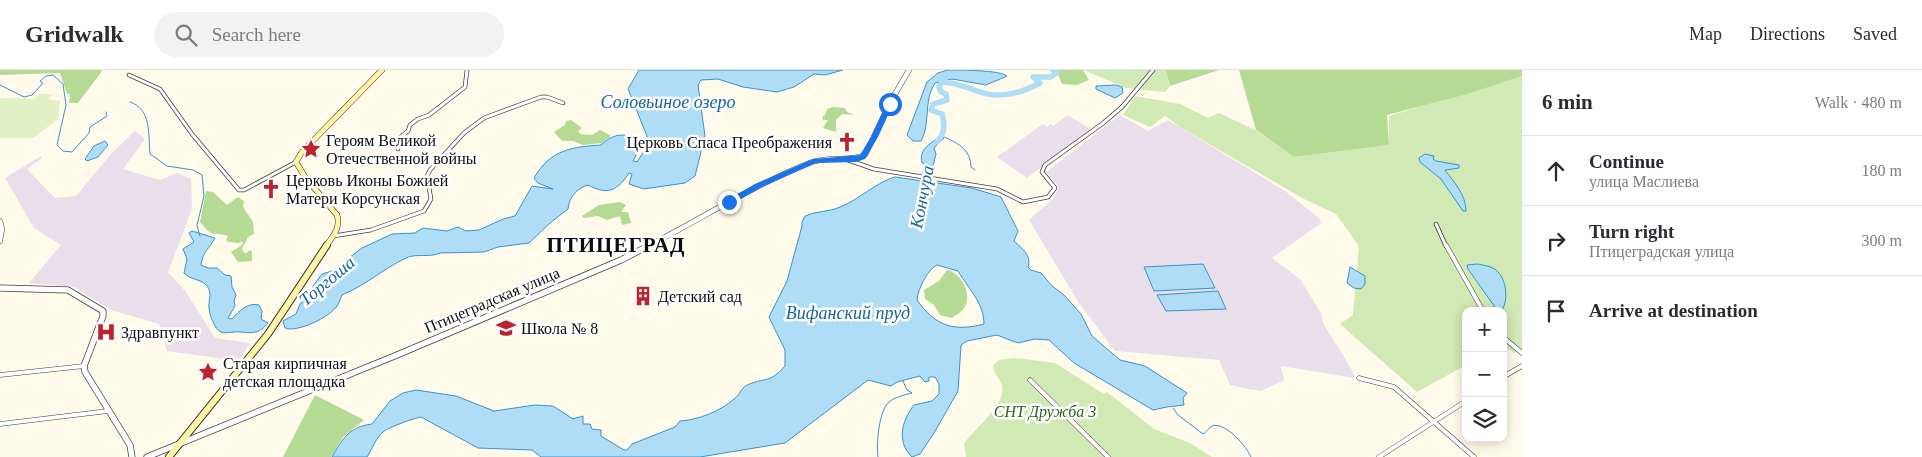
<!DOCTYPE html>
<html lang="en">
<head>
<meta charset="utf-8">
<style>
  :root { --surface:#fff; --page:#f2f2f3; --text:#2b2b33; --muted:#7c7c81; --line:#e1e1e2 }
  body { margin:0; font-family:Georgia,serif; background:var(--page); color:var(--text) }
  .controls { position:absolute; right:15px; bottom:15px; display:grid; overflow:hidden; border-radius:10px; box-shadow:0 2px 12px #0003 }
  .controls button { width:45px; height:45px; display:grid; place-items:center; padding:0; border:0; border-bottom:1px solid var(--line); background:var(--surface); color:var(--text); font:25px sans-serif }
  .stop { position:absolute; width:15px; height:15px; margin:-11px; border:4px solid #1a73e8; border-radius:50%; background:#fff }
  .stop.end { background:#1a73e8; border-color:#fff; box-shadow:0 1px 5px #0008 }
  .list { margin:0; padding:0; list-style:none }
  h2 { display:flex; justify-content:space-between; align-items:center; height:65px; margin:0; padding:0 20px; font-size:21px }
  h2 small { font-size:16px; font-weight:400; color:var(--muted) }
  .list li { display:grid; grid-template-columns:32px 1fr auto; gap:15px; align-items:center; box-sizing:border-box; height:70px; padding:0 20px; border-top:1px solid var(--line) }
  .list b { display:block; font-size:19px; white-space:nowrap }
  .list p { margin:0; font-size:16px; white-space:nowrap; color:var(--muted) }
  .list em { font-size:16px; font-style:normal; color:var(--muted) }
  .icon { flex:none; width:28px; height:28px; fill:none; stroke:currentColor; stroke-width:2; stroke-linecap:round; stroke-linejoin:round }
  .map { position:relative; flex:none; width:1522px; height:387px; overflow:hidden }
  header { display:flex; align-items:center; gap:30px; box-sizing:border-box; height:70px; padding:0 25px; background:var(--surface); border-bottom:1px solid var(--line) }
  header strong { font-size:24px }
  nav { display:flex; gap:28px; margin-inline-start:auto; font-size:18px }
  .search { width:350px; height:45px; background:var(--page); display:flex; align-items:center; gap:12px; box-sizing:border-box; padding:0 18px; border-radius:28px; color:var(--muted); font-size:19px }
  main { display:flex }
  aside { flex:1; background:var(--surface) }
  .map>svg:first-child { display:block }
  .industrial { fill:#e9dfeb }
  .green { fill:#d1e9b4 }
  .forest { fill:#b5da93 }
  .pitch { fill:#e2f0c6 }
  .water { fill:#afddf6; stroke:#3594ce; fill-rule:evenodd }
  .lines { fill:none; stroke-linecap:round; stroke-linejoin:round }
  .stream { stroke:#3594ce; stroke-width:1 }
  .river { stroke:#afddf6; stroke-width:5.5 }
  .minor-far1-casing { stroke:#3f3f3f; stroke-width:4.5 }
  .minor-casing { stroke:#3f3f3f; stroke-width:5 }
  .tertiary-far1-casing { stroke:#3f3f3f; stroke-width:5.5 }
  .tertiary-casing { stroke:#3f3f3f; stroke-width:7 }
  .secondary-far1-casing { stroke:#2e2e2e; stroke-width:6 }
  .secondary-casing { stroke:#2e2e2e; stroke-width:8 }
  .minor-far1 { stroke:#fff; stroke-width:3 }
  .minor { stroke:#fff; stroke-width:4 }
  .tertiary-far1 { stroke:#fff; stroke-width:4.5 }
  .tertiary { stroke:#fff; stroke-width:5.5 }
  .secondary-far1 { stroke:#fff3a5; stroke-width:5 }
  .secondary { stroke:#fff3a5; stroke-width:6 }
  .route { fill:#1a73e8 }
  .labels { text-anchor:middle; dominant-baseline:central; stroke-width:5; stroke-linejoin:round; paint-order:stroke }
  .poi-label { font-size:16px; fill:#0c0c0c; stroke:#fff; text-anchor:start }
  .street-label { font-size:16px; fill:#0c0c0c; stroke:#fff }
  .park-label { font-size:16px; font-style:italic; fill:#2c631c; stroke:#fff }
  .water-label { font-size:18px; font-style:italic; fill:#15659d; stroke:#fff }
  .district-label { font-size:21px; font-weight:bold; letter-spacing:1px; fill:#0c0c0c; stroke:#fff }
</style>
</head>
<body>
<header>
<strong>Gridwalk</strong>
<div class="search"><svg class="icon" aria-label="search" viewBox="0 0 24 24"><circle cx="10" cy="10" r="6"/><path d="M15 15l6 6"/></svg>Search here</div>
<nav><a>Map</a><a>Directions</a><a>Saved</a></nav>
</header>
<main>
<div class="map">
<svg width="1522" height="387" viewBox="0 0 1522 387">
  <rect width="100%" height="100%" fill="#fffaea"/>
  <path class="industrial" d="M 1068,45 L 1092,60 L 1027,108 L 997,87 L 1043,54 L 1047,57 L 1051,54 L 1053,56 Z
    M 1120,45 L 1148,61 L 1168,50 L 1285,121 L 1319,148 L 1321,153 L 1272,188 L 1300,209 L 1321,243 L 1323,253 L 1352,300 L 1355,308 L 1281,296 L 1284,310 L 1261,321 L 1248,319 L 1230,315 L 1219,290 L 1115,281 L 1079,233 L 1029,150 L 1054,128 L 1059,117 L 1046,102 Z
    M 135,61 L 145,69 L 123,99 L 160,110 L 177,103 L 191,109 L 192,139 L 168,202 L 186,222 L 215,268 L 250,273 L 239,291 L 167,281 L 159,254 L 111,240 L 74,217 L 29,213 L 61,175 L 34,158 L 5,108 L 41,86 L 42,88 L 27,99 L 55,128 L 76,126 L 111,84 Z"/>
  <path class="green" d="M 1084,0 L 1166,0 L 1170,16 L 1165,22 L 1126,18 Z
    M 1522,6 L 1522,280 L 1514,283 L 1503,275 L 1503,241 L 1466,241 L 1466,295 L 1417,322 L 1340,254 L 1353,245 L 1359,176 L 1336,144 L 1304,129 L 1180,57 L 1165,46 L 1150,57 L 1123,45 L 1135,26 L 1180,34 L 1208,48 L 1219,43 L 1255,60 L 1294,87 L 1389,75 L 1389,46 Z
    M 1016,288 L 1055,293 L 1104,324 L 1107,322 L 1111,325 L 1154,359 L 1190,373 L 1212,387 L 966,387 L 964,373 C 974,360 1007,333 1002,316 C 1001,310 995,305 993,299 L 994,294 L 999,290 Z"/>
  <path class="forest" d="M 0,0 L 100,0 L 102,1 L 78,33 L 69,33 L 70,24 L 67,24 L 60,3 L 0,5 Z
    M 1056,0 L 1083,0 L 1089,10 L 1077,15 L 1062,14 Z
    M 1166,0 L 1219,0 L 1170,16 Z
    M 1239,0 L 1522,0 L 1522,6 L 1467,24 L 1387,45 L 1389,75 L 1294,87 L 1256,60 Z
    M 833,37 L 845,38 L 847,42 L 854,45 L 842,44 L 836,50 L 836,62 L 823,58 L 828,50 L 823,50 L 822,47 L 825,45 L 827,39 Z
    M 571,50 L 582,58 L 578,61 L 580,64 L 592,65 L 600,60 L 610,65 L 610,67 L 602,73 L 583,75 L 573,71 L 562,71 L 554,62 L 565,55 L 566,51 Z
    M 206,121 L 213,122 L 227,135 L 238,127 L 244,131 L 243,137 L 253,152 L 254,164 L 248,167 L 242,179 L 245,184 L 250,180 L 252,182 L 252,191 L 238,192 L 231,182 L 242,175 L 243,171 L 239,173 L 228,172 L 226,170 L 228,166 C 211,161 214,169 200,152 Z
    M 620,132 L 626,135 L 621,142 L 628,142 L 631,153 L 622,155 L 620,146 L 607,150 L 598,146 L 584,148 L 582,146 L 599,135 Z
    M 947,200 C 960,203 971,220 966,234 C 964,241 957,244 952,248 L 940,245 L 934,235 L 925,229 L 924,220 L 939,211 Z
    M 315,325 L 364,350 L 343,367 L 331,387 L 283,387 Z"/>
  <path class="pitch" d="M 39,24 L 53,24 L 49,29 L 60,31 L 58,49 L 33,68 L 0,68 L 0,28 L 35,29 Z"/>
  <path class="water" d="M 639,0 L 843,0 L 825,5 L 814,4 L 794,17 L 777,22 L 743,17 L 718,9 L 701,10 L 698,15 L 705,66 L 695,106 L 685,113 L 644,119 L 629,114 L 632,104 L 629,103 C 618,120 608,126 588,115 C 577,118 569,127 568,139 L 550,153 L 529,173 L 498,177 L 484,182 L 440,183 C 429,188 416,183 406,188 C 383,199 366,215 342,225 C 340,229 339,233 337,236 C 330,247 297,263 285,258 L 283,251 L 296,244 L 300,234 L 313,224 L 313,216 L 322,204 L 332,201 L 362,178 L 392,164 L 415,163 L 423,158 L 447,161 L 458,157 L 466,161 L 479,160 L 503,149 L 515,146 L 532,116 L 553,119 L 538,113 L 534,108 C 550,80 571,77 601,75 C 613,64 621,63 637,68 L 640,77 L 633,91 L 637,92 L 646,78 L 647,66 L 628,19 Z
    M 948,0 C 960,0 1000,0 1007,6 L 986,15 L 952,9 L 935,13 C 923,31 931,53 921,71 L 913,71 L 907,65 L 927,12 L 938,3 Z
    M 1116,15 L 1122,17 L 1123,23 L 1115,28 L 1096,19 L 1096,16 Z
    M 942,66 L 944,68 L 934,78 L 936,84 L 933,96 L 922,93 C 918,79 932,72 942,66 Z
    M 105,71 L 108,75 L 98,87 L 87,91 L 85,89 L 94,76 Z
    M 1425,84 L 1434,86 L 1433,89 L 1436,91 L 1459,95 L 1459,98 L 1445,100 C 1454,112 1466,125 1466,141 L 1463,141 L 1441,109 L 1420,92 L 1419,88 Z
    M 895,107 L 972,118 L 1001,127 L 1018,161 L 1014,171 C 1022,178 1032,186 1028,197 L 1031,200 L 1041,203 L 1051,215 L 1065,226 L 1081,244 L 1092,266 L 1120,290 L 1145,296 L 1187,323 L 1183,328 L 1184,335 L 1167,337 L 1153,340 L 1074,293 L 1049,270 L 1035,269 L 1018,273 L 997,265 L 967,271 L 961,275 L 958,321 L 934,363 L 920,384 L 912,387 C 896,372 902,350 914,335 L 932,331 L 939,324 L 939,314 L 935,307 L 929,307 L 929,311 L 925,312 L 920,306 L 897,312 L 891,316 L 868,310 L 785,373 L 700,387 L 541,387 L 532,380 L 478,378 L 421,347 C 414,348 387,358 383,362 C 376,368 372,379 367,387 L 332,387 C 343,368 349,357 372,354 L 390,331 L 403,323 L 416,320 L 456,326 L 494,341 L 535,335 L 553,336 L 573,349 L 583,346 L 583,354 L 590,354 L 592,359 L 601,360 L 601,366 L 624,380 L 627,380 L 632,374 L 675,357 L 680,351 C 698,350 721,341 734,329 C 740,325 740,319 747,315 C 765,307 769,314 785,296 L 785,280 L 769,247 L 787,211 L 802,156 L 802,152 L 805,146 C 816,141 829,142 840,137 C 860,129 875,113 895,107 ZM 937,195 L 958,201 C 968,218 984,233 984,254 C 954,262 935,256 917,230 C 918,219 927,200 937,195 Z
    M 192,161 L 215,168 C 209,179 203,181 201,195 L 208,198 L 217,198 L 225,205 L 231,206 L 232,217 L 236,225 L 234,231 L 235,236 L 228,248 L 232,249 C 239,241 248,232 259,235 L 262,241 L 261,249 L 268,253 C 259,264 253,263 240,262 C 234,261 228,264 221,262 C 215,260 209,244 209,238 C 208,230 213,224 207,216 C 202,209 190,210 184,203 L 187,189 L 183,179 L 194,172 L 189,163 Z
    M 1203,194 L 1215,218 L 1154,221 L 1144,197 Z
    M 1477,194 C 1483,195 1491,196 1496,200 C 1506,208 1509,229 1502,240 L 1497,240 L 1468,199 L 1467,195 Z
    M 1350,197 L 1365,206 L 1365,214 L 1361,219 L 1354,218 L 1347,213 Z
    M 1218,221 L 1226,239 L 1166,241 L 1157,225 Z"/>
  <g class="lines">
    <path class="stream" d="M 0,15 L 24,27 L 32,25 L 43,13 L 40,11 L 46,6 L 53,5 L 63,14 L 66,35 L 57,75 L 63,81 L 72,82 L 89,63 L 90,57 L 107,46 L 106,42
      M 130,32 C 152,39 148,65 150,84 L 167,96 L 193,100 L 202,105 L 204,126 L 197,155 L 200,166
      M 942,66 C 956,72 971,79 971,97 L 975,100
      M 1173,338 L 1178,345 L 1203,364 C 1206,362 1209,358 1212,356 C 1225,351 1247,377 1251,387
      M 878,387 C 876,375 879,340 889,332 C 895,327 904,325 912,323 L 907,320 L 903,311"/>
    <path class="river" d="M 937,72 C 945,63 945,55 942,44 L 931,40 L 933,34 L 947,30 L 946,24 L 941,22 L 939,17 L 942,12 C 961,12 977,24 995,25 C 1011,26 1027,20 1040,13 L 1033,7 L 1051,7 L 1057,2 L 1053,0
      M 922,112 L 929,86"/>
    <defs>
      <path id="minor-far1" d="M 129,5 L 160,19 L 192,64 L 239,120 L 244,120 L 296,92
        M 398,79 L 397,70 L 408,61 L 410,55 L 418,49 L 429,45 L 465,17 L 467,0
        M 848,90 L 874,99 L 997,119 L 1023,132 L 1048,127 L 1055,118 L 1042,102 L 1045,95 L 1102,54 L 1122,37 L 1153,0
        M 1436,154 L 1446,176
        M 333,166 L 371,160 L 424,141 L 431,129 L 427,106 L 430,100 L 464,63 L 484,48 L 541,27 L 547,27 L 563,33"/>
      <path id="minor" d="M 1446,175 L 1483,241
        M 1503,267 L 1522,283
        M 0,305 L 84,296
        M 1503,307 L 1522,296
        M 1359,308 L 1394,317 L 1474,387
        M 1030,310 L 1108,387
        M 0,354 L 108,341
        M 1379,387 L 1466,331"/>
      <path id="tertiary-far1" d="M 0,151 L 2,159 L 0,171
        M 648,176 C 703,148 755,114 812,92 C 829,86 848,92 865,85 L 892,29 L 909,0"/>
      <path id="tertiary" d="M 0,218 L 68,220 L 103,241 L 103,246 L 84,296 L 85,302 L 130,375 L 132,387
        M 147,387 L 397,285 L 621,190 L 650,175"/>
      <path id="secondary-far1" d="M 326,176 C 333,166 341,158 337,145 L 305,107 L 296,92 L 302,82 L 382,0"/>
      <path id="secondary" d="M 169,387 L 268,264 L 327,175"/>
    </defs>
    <use href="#minor-far1" class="minor-far1-casing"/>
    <use href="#minor" class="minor-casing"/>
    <use href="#tertiary-far1" class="tertiary-far1-casing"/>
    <use href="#tertiary" class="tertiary-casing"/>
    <use href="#secondary-far1" class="secondary-far1-casing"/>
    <use href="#secondary" class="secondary-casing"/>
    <use href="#minor-far1" class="minor-far1"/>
    <use href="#minor" class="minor"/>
    <use href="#tertiary-far1" class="tertiary-far1"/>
    <use href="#tertiary" class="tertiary"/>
    <use href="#secondary-far1" class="secondary-far1"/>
    <use href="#secondary" class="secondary"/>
  </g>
  <path class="route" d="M 887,32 L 893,34 L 878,67 L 865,89 L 856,92 L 816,93 L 760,118 L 732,134 L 727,134 L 727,130 L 755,114 L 813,89 L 860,85 L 871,67 Z"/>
  <defs>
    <symbol id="church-bare" viewBox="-9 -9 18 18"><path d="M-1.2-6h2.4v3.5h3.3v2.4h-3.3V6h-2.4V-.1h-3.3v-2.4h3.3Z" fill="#bc232e" stroke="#fff" stroke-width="2.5" paint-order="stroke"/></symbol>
    <symbol id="sight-bare" viewBox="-9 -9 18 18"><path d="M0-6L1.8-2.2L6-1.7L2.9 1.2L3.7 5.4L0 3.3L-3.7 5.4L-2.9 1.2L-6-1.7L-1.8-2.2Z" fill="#bc232e" stroke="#fff" stroke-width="2.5" paint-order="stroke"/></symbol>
    <symbol id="building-bare" viewBox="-9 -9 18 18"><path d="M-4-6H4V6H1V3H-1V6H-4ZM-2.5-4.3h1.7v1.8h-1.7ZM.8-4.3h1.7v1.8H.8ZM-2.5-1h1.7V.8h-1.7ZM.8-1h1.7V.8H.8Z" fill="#bc232e" stroke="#fff" stroke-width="2.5" paint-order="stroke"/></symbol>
    <symbol id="school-bare" viewBox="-9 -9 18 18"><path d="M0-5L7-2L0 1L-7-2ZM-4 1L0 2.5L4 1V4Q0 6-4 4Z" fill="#bc232e" stroke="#fff" stroke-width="2.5" paint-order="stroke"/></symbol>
    <symbol id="hospital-bare" viewBox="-9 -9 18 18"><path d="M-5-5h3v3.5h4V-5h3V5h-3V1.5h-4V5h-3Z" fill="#bc232e" stroke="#fff" stroke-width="2.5" paint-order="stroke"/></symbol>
  </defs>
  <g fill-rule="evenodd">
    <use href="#church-bare" x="833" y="58" width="28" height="28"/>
    <use href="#sight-bare" x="297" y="65" width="28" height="28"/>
    <use href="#church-bare" x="257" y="105" width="28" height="28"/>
    <use href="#building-bare" x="629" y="212" width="28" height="28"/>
    <use href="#school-bare" x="492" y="244" width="28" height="28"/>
    <use href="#hospital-bare" x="92" y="248" width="28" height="28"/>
    <use href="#sight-bare" x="194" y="288" width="28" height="28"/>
  </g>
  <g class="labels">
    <g class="poi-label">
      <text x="326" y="70">Героям Великой<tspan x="326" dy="18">Отечественной войны</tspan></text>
      <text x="832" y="72" text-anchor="end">Церковь Спаса Преображения</text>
      <text x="286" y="110">Церковь Иконы Божией<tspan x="286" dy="18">Матери Корсунская</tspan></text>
      <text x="658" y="226">Детский сад</text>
      <text x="521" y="258">Школа № 8</text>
      <text x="121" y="262">Здравпункт</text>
      <text x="223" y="293">Старая кирпичная<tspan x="223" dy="18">детская площадка</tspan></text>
    </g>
    <g class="street-label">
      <text transform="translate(492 230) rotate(-23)">Птицеградская улица</text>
    </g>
    <g class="park-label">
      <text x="1045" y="341">СНТ Дружба 3</text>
    </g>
    <g class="water-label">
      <text x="668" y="32">Соловьиное озеро</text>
      <text transform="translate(922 127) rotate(-79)">Кончура</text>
      <text transform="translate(327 211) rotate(-40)">Торгоша</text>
      <text x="848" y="243">Вифанский пруд</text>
    </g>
    <g class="district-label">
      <text x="616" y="175">ПТИЦЕГРАД</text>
    </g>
  </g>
</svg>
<div class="controls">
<button>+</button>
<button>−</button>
<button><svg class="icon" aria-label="layers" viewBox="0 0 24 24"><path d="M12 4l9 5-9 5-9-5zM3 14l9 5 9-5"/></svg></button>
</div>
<div class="stop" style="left:890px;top:34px"></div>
<div class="stop end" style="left:729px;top:132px"></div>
</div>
<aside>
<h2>6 min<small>Walk · 480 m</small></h2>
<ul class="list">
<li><svg class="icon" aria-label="ahead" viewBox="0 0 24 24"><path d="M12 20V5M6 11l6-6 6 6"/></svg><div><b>Continue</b><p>улица Маслиева</p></div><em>180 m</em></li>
<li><svg class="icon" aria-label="right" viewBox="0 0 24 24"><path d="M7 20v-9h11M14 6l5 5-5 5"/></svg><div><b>Turn right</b><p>Птицеградская улица</p></div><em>300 m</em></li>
<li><svg class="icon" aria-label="arrive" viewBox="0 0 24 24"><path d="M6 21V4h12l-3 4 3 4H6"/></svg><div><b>Arrive at destination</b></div></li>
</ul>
</aside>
</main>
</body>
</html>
